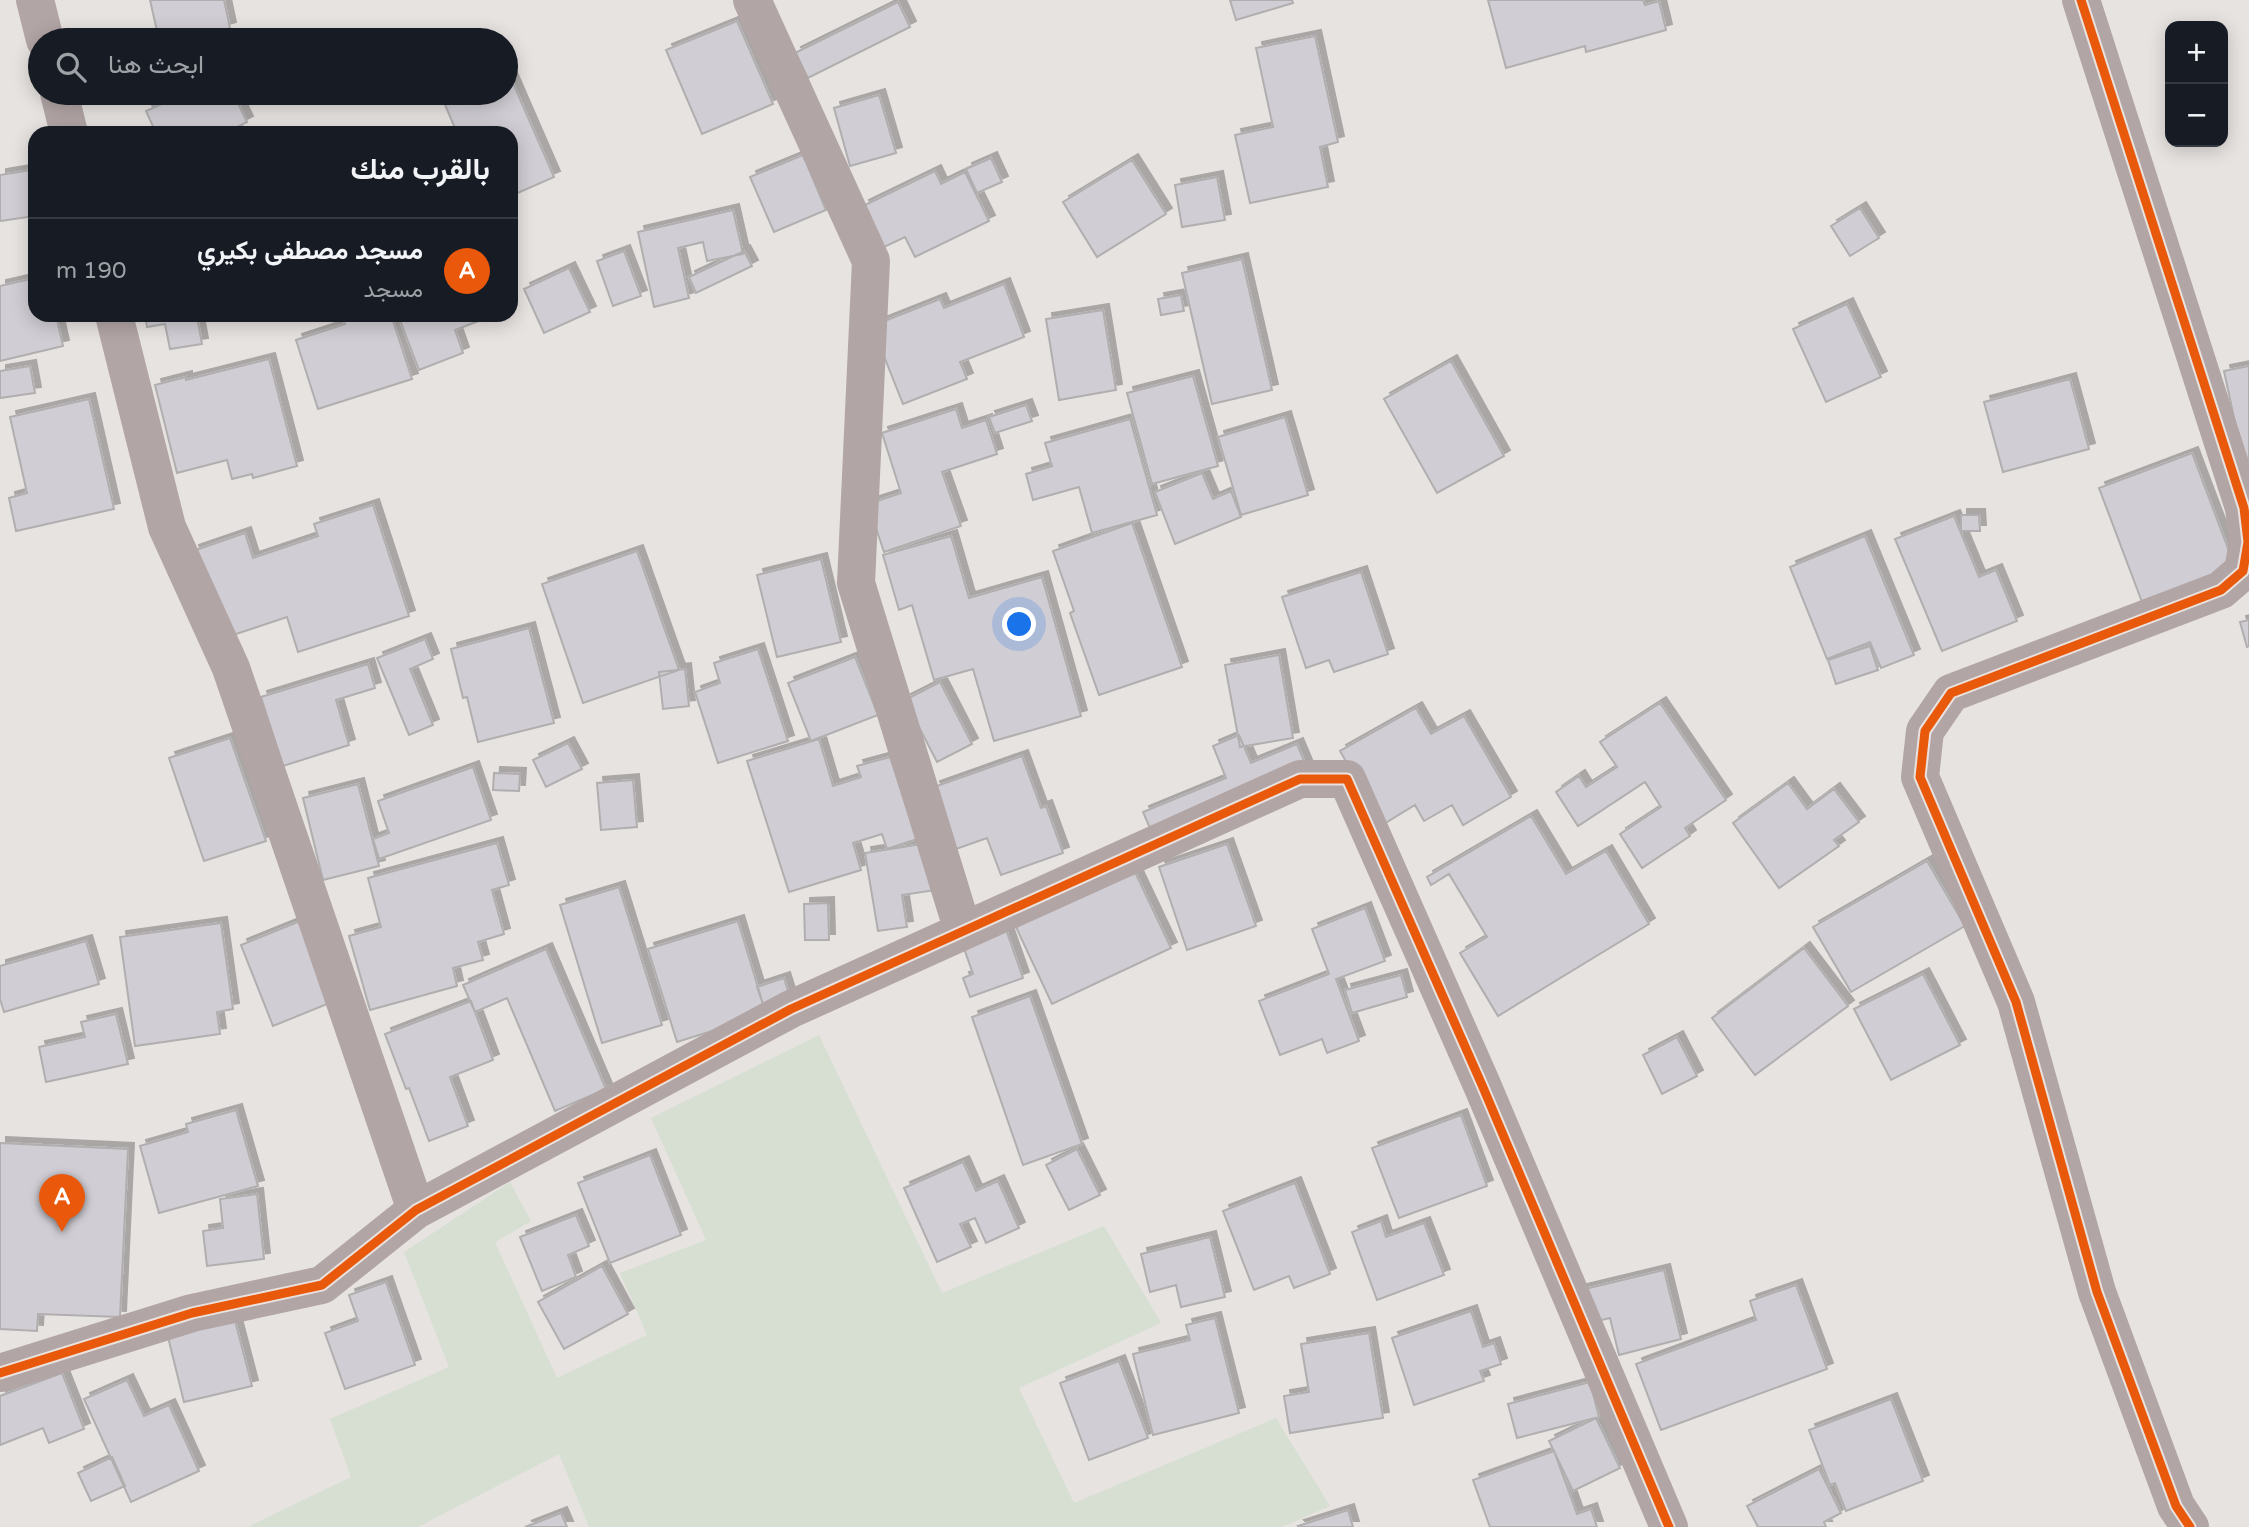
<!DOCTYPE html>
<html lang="ar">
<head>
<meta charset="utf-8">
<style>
  :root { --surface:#171b24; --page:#20242c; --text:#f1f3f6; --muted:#9ea1a6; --line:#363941; --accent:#ea580c }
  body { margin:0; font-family:"Varela Round",Vazirmatn,sans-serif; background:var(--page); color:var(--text); direction:rtl }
  .controls { position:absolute; right:21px; top:21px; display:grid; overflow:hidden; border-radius:14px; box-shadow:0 4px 18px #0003 }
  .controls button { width:63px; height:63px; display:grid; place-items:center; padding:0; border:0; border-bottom:2px solid var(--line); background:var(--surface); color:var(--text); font:35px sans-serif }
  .you { position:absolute; left:1020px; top:625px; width:24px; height:24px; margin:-18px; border:5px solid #fff; border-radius:50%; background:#1a73e8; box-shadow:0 0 0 10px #1a73e833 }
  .badge { display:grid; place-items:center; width:46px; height:46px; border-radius:50%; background:var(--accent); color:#fff; font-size:23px; font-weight:700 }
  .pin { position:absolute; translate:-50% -58px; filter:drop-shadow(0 2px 4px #0008) }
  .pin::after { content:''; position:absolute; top:37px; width:24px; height:21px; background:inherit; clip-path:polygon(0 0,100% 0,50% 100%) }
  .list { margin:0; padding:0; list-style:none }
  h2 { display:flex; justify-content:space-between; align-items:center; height:91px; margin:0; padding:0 28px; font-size:30px }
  h2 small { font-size:23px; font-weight:400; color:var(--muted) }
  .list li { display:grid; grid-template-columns:46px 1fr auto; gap:21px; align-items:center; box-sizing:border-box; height:105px; padding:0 28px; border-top:2px solid var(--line) }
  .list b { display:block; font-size:26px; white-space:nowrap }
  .list p { margin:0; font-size:23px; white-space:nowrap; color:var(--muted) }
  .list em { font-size:23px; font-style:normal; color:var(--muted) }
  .icon { flex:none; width:38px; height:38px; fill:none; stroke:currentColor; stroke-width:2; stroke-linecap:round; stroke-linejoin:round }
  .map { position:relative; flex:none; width:2249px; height:1527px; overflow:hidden; direction:ltr }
  .search { position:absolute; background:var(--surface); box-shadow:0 4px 18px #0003; left:28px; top:28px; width:490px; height:77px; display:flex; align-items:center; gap:18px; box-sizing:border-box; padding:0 24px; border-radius:38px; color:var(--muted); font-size:26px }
  .panel { position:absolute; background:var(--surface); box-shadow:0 4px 18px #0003; left:28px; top:126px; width:490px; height:196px; border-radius:21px; direction:rtl }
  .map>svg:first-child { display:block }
  .green { fill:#d6dfd2 }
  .building { fill:#d0ced4; stroke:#b0aeae; stroke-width:2; filter:url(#shadow) }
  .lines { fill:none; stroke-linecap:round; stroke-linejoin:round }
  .minor { stroke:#b2a5a5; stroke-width:38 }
  .cycleway-casing { stroke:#eae2de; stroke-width:13 }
  .cycleway { stroke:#e8590c; stroke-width:9 }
</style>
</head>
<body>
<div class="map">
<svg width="2249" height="1527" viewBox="0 0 2249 1527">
  <defs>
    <filter id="shadow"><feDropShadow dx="6" dy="-6" stdDeviation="0" flood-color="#0004"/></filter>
  </defs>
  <rect width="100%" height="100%" fill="#e7e3e1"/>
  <path class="green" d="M 819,1035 L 942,1293 L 1104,1226 L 1161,1323 L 1019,1388 L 1074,1503 L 1276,1418 L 1330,1506 L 1282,1527 L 589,1527 L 559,1454 L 418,1527 L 247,1527 L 351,1477 L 330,1419 L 449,1367 L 404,1252 L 510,1182 L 531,1221 L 495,1242 L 557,1378 L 647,1335 L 620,1273 L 706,1240 L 651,1118 Z"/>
  <path class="building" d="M 150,0 L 224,0 L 230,28 L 216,32 L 218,40 L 159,40 Z
    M 1230,0 L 1292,0 L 1293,3 L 1236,20 Z
    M 1488,0 L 1643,0 L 1645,5 L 1659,1 L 1666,30 L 1586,52 L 1585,46 L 1506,68 Z
    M 898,2 L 910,27 L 808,78 L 795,53 Z
    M 737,21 L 773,104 L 702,134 L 666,50 Z
    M 1315,36 L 1338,142 L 1320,147 L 1328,187 L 1250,203 L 1235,135 L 1273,127 L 1256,48 Z
    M 506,67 L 554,177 L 511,196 L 511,133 L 457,133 L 440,93 L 506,93 Z
    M 186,93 L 233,93 L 247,122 L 235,128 L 237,133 L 156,133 L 146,111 Z
    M 879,95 L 896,153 L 850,166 L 834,108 Z
    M 803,155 L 826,210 L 774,232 L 750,177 Z
    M 991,158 L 1002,182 L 977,193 L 966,169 Z
    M 1132,160 L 1166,214 L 1097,257 L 1063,202 Z
    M 31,170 L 35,194 L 35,216 L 0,221 L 0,175 Z
    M 935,171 L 941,184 L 965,172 L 989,221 L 915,257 L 905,237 L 884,247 L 863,206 Z
    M 1217,177 L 1225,220 L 1182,227 L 1175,185 Z
    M 1860,208 L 1879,238 L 1850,256 L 1831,226 Z
    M 733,210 L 743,254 L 707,261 L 703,242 L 678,248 L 689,298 L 654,307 L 638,232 Z
    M 624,251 L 641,296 L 613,306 L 597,261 Z
    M 744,251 L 752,266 L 696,293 L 689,277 Z
    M 1242,259 L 1272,390 L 1212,404 L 1182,273 Z
    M 569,268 L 590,312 L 544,333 L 524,289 Z
    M 35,278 L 35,315 L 56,315 L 63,346 L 0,361 L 0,286 Z
    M 1004,284 L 1024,337 L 960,362 L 967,379 L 903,404 L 872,326 L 940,299 L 944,308 Z
    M 1181,295 L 1184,311 L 1161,315 L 1158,299 Z
    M 1847,304 L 1881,377 L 1826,402 L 1793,329 Z
    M 1103,310 L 1116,390 L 1059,400 L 1046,319 Z
    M 145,315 L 210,315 L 197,317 L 202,344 L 170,349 L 165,324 L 147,327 Z
    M 342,315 L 391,315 L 412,379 L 318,409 L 296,340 L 345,324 Z
    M 398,315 L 494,315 L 455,330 L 463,353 L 419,370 Z
    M 269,359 L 297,466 L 253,478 L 252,474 L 232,479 L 227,460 L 177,473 L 155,385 L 186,377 L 186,380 Z
    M 1451,361 L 1504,456 L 1437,493 L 1384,399 Z
    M 30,366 L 35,393 L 0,398 L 0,371 Z
    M 2249,366 L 2249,483 L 2248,483 L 2224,371 Z
    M 1193,376 L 1218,466 L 1152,484 L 1127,393 Z
    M 2070,379 L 2089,449 L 2003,472 L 1984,402 Z
    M 89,399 L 114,509 L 16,531 L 9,498 L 27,493 L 10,417 Z
    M 1026,405 L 1032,421 L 995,433 L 989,417 Z
    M 956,409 L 962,428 L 986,420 L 997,454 L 942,472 L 961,526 L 884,552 L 868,504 L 901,493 L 882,433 Z
    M 1285,417 L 1308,495 L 1241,515 L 1218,437 Z
    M 1130,419 L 1157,515 L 1092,533 L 1079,487 L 1033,500 L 1026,474 L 1052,466 L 1045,443 Z
    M 2192,453 L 2235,567 L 2142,602 L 2099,488 Z
    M 1202,473 L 1213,499 L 1231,491 L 1241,517 L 1175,544 L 1155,492 Z
    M 373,505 L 409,616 L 298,652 L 287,617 L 221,639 L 193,551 L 245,533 L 253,558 L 318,536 L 314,524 Z
    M 1961,515 L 1979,515 L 1980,531 L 1961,531 Z
    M 1954,516 L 1979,577 L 1996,570 L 2017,621 L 1942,651 L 1895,539 Z
    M 1132,523 L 1182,667 L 1099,695 L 1070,613 L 1074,611 L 1053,551 Z
    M 951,536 L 969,598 L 1042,577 L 1081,716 L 994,741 L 973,669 L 934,680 L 912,605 L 899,610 L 883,555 Z
    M 1865,536 L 1914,655 L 1881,668 L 1870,642 L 1827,659 L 1790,567 Z
    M 637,551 L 679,670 L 583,703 L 542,584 Z
    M 821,559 L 841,642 L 777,657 L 757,575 Z
    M 1361,572 L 1388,654 L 1334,672 L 1329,660 L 1306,668 L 1282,597 Z
    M 2249,620 L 2249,646 L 2247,647 L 2240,622 Z
    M 529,628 L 554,723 L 478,742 L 467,697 L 463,698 L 451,649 Z
    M 425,639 L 433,659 L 410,669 L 433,725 L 409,735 L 377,658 Z
    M 1870,646 L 1878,670 L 1836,684 L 1828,660 Z
    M 758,649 L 788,741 L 718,763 L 695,692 L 720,683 L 714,663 Z
    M 1279,655 L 1293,738 L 1240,747 L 1225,665 Z
    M 855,657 L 878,715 L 811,741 L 788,683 Z
    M 368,664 L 375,688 L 336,700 L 349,745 L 283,766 L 261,697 Z
    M 685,669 L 689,706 L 663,709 L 659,672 Z
    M 940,682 L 972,744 L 937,762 L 905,700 Z
    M 1660,703 L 1726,800 L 1685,828 L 1690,836 L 1642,868 L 1620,834 L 1661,807 L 1645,782 L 1578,826 L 1556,792 L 1579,776 L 1586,787 L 1617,767 L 1600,742 Z
    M 1416,708 L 1431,734 L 1464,716 L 1511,797 L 1463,825 L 1452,805 L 1424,821 L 1415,805 L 1382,825 L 1340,751 Z
    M 1239,735 L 1251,763 L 1297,744 L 1307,768 L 1152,833 L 1143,812 L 1226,778 L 1213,746 Z
    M 230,738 L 266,841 L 204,861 L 169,758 Z
    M 819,739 L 833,786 L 861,777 L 857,766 L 890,757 L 917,839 L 887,849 L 882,834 L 853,843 L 861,870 L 789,892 L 747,761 Z
    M 568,743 L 582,769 L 546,787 L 533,760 Z
    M 1022,756 L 1041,808 L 1046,806 L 1063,853 L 1001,875 L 987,838 L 956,849 L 934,787 Z
    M 473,767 L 491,820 L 379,859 L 373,839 L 389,833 L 378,801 Z
    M 494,773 L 520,774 L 519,791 L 493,790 Z
    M 633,780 L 637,827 L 601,830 L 597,783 Z
    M 1788,783 L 1807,809 L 1834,789 L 1859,822 L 1834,840 L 1839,846 L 1779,888 L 1733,823 Z
    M 358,784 L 379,866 L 323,880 L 303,798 Z
    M 1531,816 L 1566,874 L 1606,851 L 1649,924 L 1498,1016 L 1460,953 L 1487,937 L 1449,874 L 1431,885 L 1427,877 Z
    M 497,843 L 509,885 L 492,890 L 504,934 L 478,942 L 483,960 L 453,968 L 457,986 L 370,1010 L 349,936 L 381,927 L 368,878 Z
    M 928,843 L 936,890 L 902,895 L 907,927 L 878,931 L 865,853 Z
    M 1227,844 L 1256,926 L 1187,950 L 1159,867 Z
    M 1927,861 L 1965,926 L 1851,992 L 1813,927 Z
    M 1134,870 L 1171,948 L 1052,1004 L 1015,925 Z
    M 619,887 L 662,1025 L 602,1043 L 560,905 Z
    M 828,903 L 829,940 L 805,940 L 804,904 Z
    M 1365,908 L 1385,961 L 1336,979 L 1359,1041 L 1327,1053 L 1322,1039 L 1280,1055 L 1259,1001 L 1329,974 L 1312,929 Z
    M 305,919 L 337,1000 L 273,1026 L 241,945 Z
    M 738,921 L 766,1014 L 677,1042 L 648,949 Z
    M 1003,921 L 1023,978 L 970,997 L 963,978 L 973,974 L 960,937 Z
    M 221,923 L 233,1009 L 217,1012 L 220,1034 L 135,1046 L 120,937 Z
    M 86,941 L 99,984 L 4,1012 L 0,999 L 0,966 Z
    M 1804,948 L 1848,1006 L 1755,1075 L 1712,1018 Z
    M 546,949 L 606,1089 L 555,1111 L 507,998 L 475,1012 L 463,985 Z
    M 1923,974 L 1960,1045 L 1891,1080 L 1854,1009 Z
    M 1401,975 L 1407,997 L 1352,1013 L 1345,990 Z
    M 784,978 L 789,994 L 763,1004 L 757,987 Z
    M 1030,996 L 1082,1144 L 1023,1165 L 972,1017 Z
    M 471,1001 L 493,1060 L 450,1077 L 468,1126 L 429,1141 L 409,1088 L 406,1089 L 385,1034 Z
    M 116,1014 L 128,1064 L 46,1082 L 39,1047 L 85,1037 L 81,1022 Z
    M 1677,1037 L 1697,1076 L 1662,1094 L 1643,1055 Z
    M 236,1110 L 258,1186 L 159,1213 L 140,1146 L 188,1132 L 186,1124 Z
    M 1461,1115 L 1487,1186 L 1399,1218 L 1372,1148 Z
    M 0,1143 L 128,1149 L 120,1317 L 38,1314 L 37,1331 L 0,1329 Z
    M 1077,1149 L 1100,1195 L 1069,1210 L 1046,1165 Z
    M 650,1155 L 681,1235 L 610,1263 L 578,1183 Z
    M 963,1162 L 976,1191 L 998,1181 L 1019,1228 L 986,1243 L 975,1218 L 960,1224 L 971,1247 L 937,1262 L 904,1188 Z
    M 1295,1183 L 1330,1274 L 1294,1288 L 1289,1276 L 1254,1290 L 1223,1211 Z
    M 257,1194 L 264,1259 L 207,1266 L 203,1231 L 223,1228 L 220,1199 Z
    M 576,1215 L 589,1246 L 568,1255 L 576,1277 L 542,1291 L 520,1237 Z
    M 1381,1221 L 1386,1237 L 1424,1223 L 1444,1275 L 1377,1300 L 1352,1232 Z
    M 1210,1237 L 1225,1297 L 1181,1307 L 1176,1285 L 1150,1292 L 1141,1254 Z
    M 602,1266 L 628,1314 L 564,1349 L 538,1302 Z
    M 1664,1270 L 1681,1339 L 1619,1355 L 1610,1318 L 1589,1323 L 1581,1290 Z
    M 386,1282 L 415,1365 L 345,1389 L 325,1333 L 358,1321 L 349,1295 Z
    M 1796,1285 L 1827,1369 L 1661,1430 L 1636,1364 L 1756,1320 L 1750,1301 Z
    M 1471,1311 L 1483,1347 L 1494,1343 L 1501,1364 L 1480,1371 L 1484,1381 L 1414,1405 L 1392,1338 Z
    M 234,1317 L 252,1386 L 184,1402 L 167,1333 Z
    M 1215,1318 L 1239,1413 L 1153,1435 L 1133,1354 L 1190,1340 L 1186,1325 Z
    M 1369,1333 L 1383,1418 L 1290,1433 L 1284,1396 L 1309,1392 L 1301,1344 Z
    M 1119,1361 L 1148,1438 L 1089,1460 L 1060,1383 Z
    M 62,1373 L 84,1429 L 49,1443 L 43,1428 L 0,1445 L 0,1396 Z
    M 127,1380 L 144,1416 L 169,1405 L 199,1471 L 131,1502 L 84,1399 Z
    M 1590,1382 L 1599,1417 L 1517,1438 L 1508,1404 Z
    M 1891,1399 L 1923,1481 L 1846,1511 L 1835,1483 L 1830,1485 L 1809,1430 Z
    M 1596,1418 L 1620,1468 L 1573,1491 L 1549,1441 Z
    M 1554,1451 L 1577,1514 L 1591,1509 L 1597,1527 L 1490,1527 L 1473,1480 Z
    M 112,1457 L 125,1486 L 91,1501 L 78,1473 Z
    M 1819,1469 L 1841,1513 L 1824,1522 L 1826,1527 L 1758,1527 L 1747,1506 Z
    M 1348,1510 L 1353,1527 L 1299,1527 L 1298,1526 Z
    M 561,1513 L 567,1527 L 525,1527 Z"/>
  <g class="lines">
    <path class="minor" d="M 35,0 L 45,40
      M 752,0 L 871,261 L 856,583 L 963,931
      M 2081,0 L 2244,508 L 2248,542 L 2243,571 L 2221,590 L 1951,693 L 1925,731 L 1920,777 L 2016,1002 L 2097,1292 L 2176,1506 L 2190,1527
      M 59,93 L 69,133
      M 114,315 L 167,527 L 231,668 L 416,1210
      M 0,1373 L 192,1313 L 322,1285 L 416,1210 L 791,1009 L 1300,779 L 1347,779 L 1482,1085 L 1669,1527"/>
    <defs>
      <path id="cycleway" d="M 2081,0 L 2244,508 L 2248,542 L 2243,571 L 2221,590 L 1951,693 L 1925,731 L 1920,777 L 2016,1002 L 2097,1292 L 2176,1506 L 2190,1527
        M 0,1373 L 192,1313 L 322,1285 L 416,1210 L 791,1009 L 1300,779 L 1347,779 L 1482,1085 L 1669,1527"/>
    </defs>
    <use href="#cycleway" class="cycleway-casing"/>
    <use href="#cycleway" class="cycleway"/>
  </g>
</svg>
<div class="controls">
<button>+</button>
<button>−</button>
</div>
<div class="you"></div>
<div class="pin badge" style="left:62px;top:1232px">A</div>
<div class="search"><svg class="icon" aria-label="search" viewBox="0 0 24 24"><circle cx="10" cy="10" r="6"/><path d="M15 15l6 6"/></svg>ابحث هنا</div>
<section class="panel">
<h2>بالقرب منك<small></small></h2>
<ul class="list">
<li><span class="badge">A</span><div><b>مسجد مصطفى بكيري</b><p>مسجد</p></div><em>190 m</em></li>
</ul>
</section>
</div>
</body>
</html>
